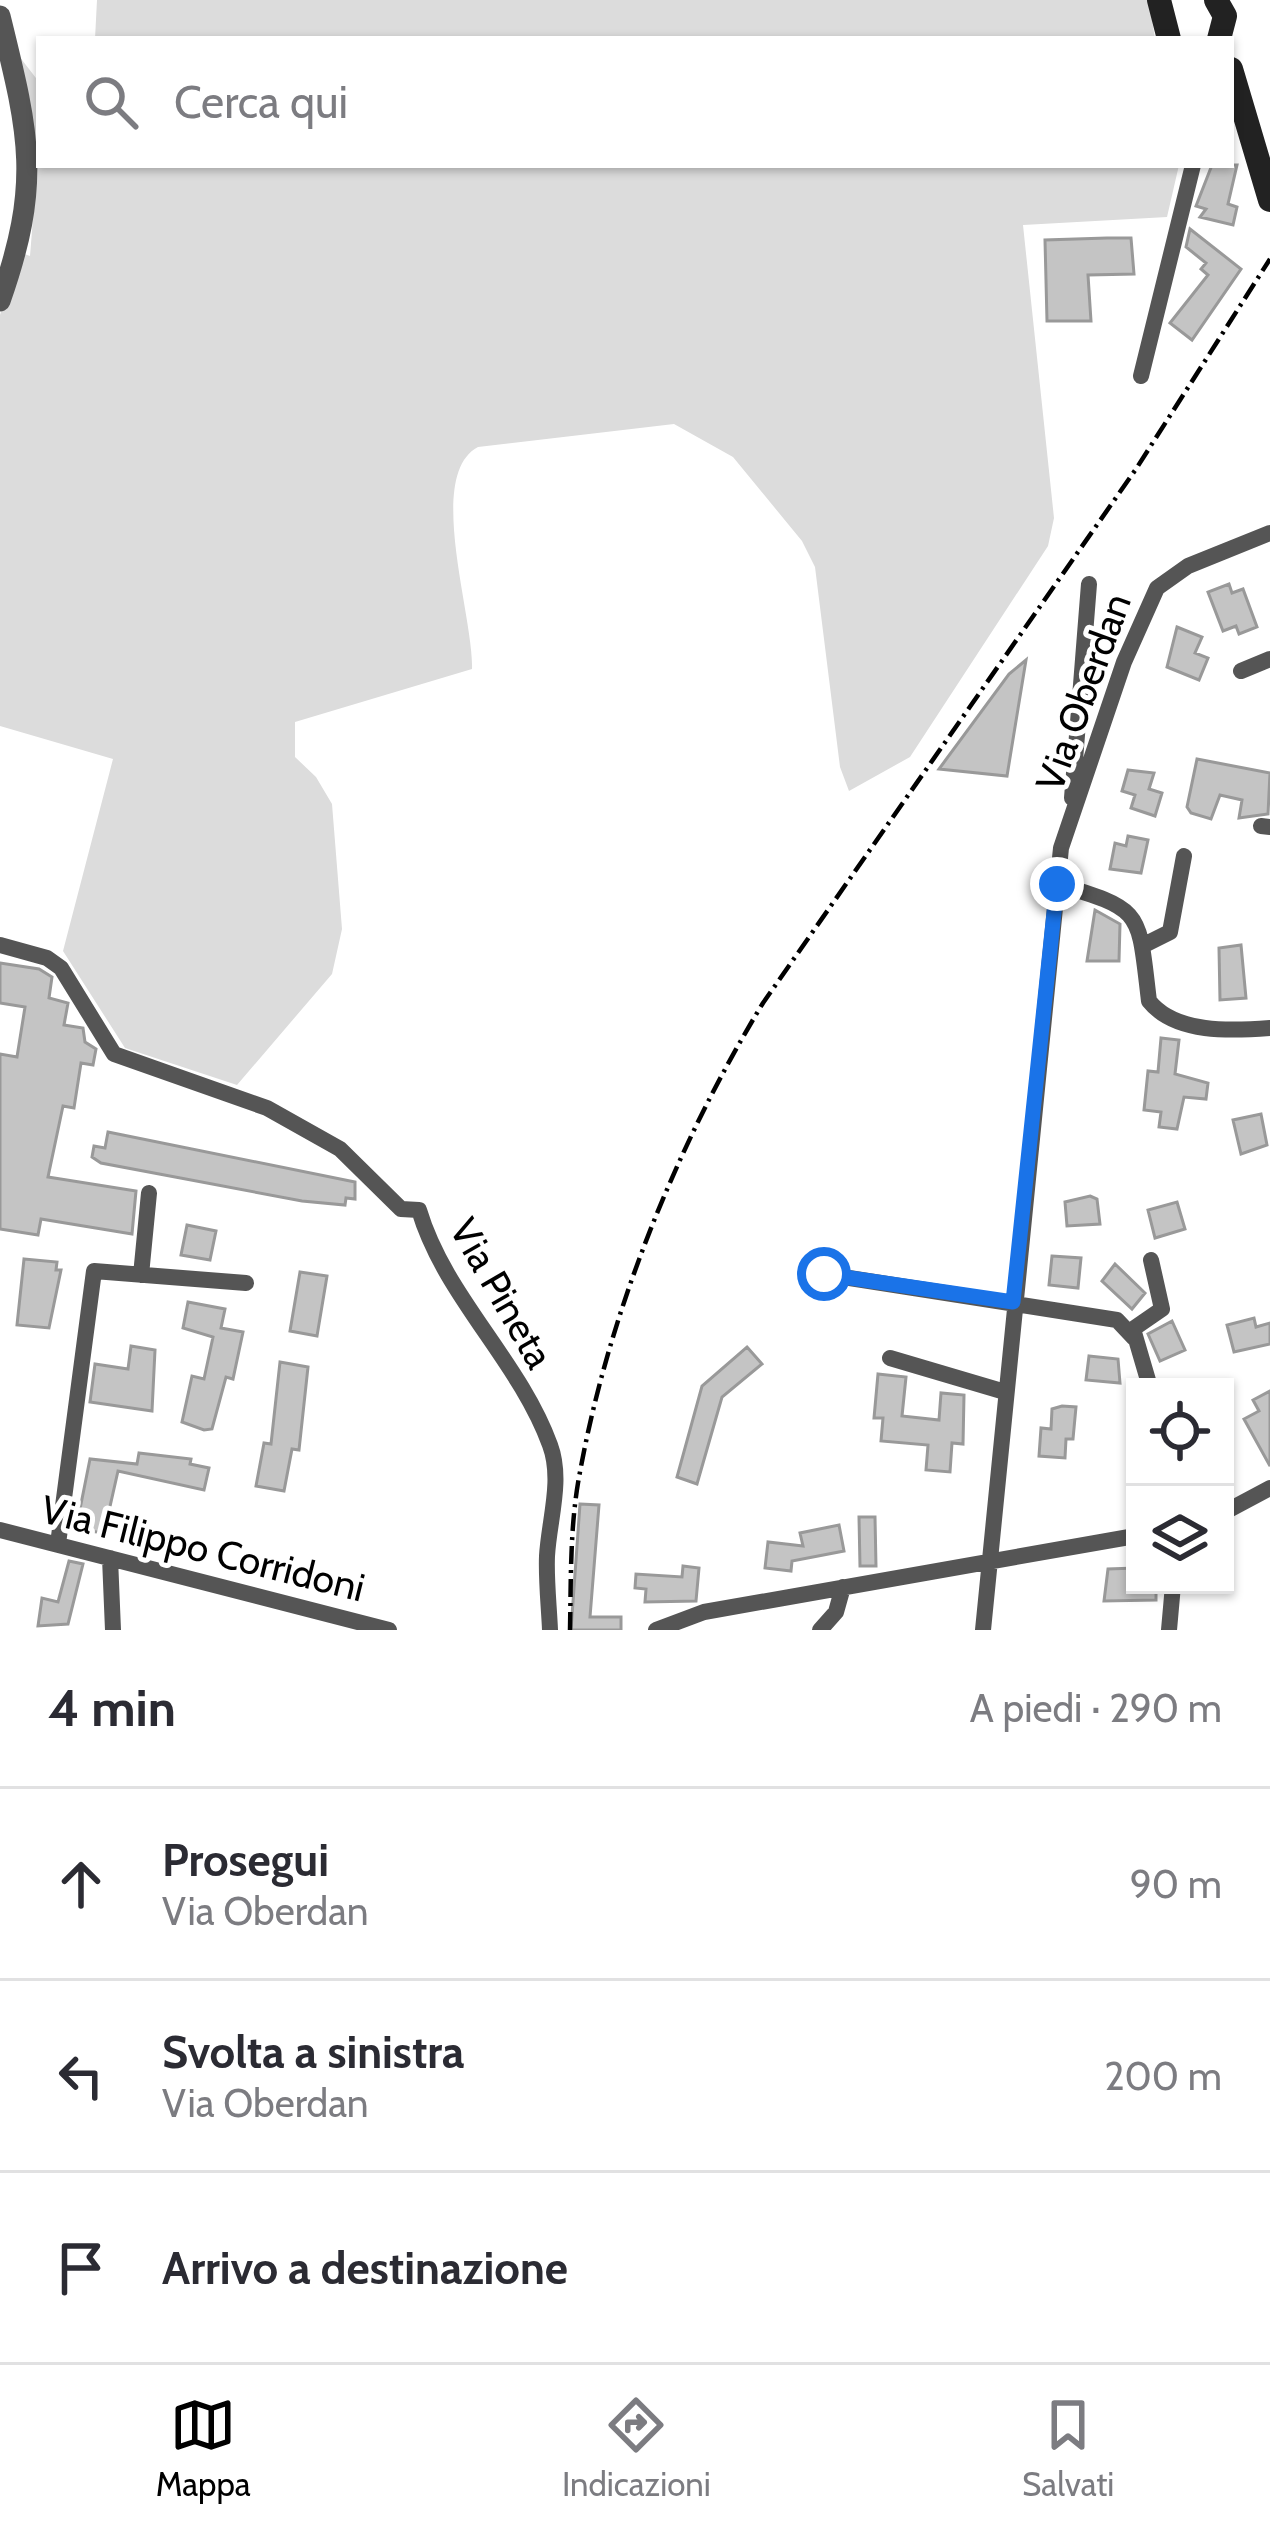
<!DOCTYPE html>
<html lang="it">
<head>
<meta charset="utf-8">
<style>
  :root { --surface:#fff; --page:#f7f7f7; --text:#2b2b33; --muted:#7c7c81; --line:#e1e1e2; --accent:#000 }
  body { margin:0; font-family:Cabin,sans-serif; background:var(--page); color:var(--text) }
  .controls { position:absolute; right:36px; bottom:36px; display:grid; overflow:hidden; border-radius:0px; box-shadow:0 3px 9px #0004 }
  .controls button { width:108px; height:108px; display:grid; place-items:center; padding:0; border:0; border-bottom:3px solid var(--line); background:var(--surface); color:var(--text); font:60px sans-serif }
  .stop { position:absolute; width:36px; height:36px; margin:-27px; border:9px solid #1a73e8; border-radius:50%; background:#fff }
  .stop.end { background:#1a73e8; border-color:#fff; box-shadow:0 3px 12px #0008 }
  .list { margin:0; padding:0; list-style:none }
  h2 { display:flex; justify-content:space-between; align-items:center; height:156px; margin:0; padding:0 48px; font-size:51px }
  h2 small { font-size:39px; font-weight:400; color:var(--muted) }
  .list li { display:grid; grid-template-columns:78px 1fr auto; gap:36px; align-items:center; box-sizing:border-box; height:192px; padding:0 48px; border-top:3px solid var(--line) }
  .list b { display:block; font-size:45px; white-space:nowrap }
  .list p { margin:0; font-size:39px; white-space:nowrap; color:var(--muted) }
  .list em { font-size:39px; font-style:normal; color:var(--muted) }
  .icon { flex:none; width:66px; height:66px; fill:none; stroke:currentColor; stroke-width:2; stroke-linecap:round; stroke-linejoin:round }
  .map { position:relative; flex:none; width:1270px; height:1630px; overflow:hidden }
  .search { position:absolute; background:var(--surface); box-shadow:0 3px 9px #0004; left:36px; right:36px; top:36px; height:132px; display:flex; align-items:center; gap:30px; box-sizing:border-box; padding:0 42px; border-radius:0px; color:var(--muted); font-size:45px }
  .sheet { height:732px; background:var(--surface) }
  nav { display:flex; justify-content:space-around; align-items:center; box-sizing:border-box; height:168px; border-top:3px solid var(--line); background:var(--surface); font-size:33px; color:var(--muted) }
  nav a { display:grid; justify-items:center; gap:6px }
  nav .on { color:var(--accent) }
  .map>svg:first-child { display:block }
  .green { fill:#dcdcdc }
  .building { fill:#c4c4c4; stroke:#999; stroke-width:3 }
  .lines { fill:none; stroke-linecap:round; stroke-linejoin:round }
  .minor { stroke:#555; stroke-width:16 }
  .tertiary { stroke:#555; stroke-width:21 }
  .secondary { stroke:#222; stroke-width:24 }
  .rail { stroke:#000; stroke-width:4.5; stroke-dasharray:18 6 3 6; stroke-linecap:butt }
  .route { stroke:#1a73e8; stroke-width:15 }
  .labels { text-anchor:middle; dominant-baseline:central; stroke-width:10; stroke-linejoin:round; paint-order:stroke }
  .street-label { font-size:39px; fill:#000; stroke:#fff }
</style>
</head>
<body>
<div class="map">
<svg width="1270" height="1630" viewBox="0 0 1270 1630">
  <rect width="100%" height="100%" fill="#fff"/>
  <path class="green" d="M 97,0 L 1149,0 L 1155,39 L 95,39 Z
    M 19,56 L 39,82 L 39,165 L 1179,165 L 1167,217 L 1023,225 L 1054,518 L 1048,546 L 910,757 L 849,791 L 840,767 L 815,567 L 802,541 L 733,457 L 674,424 L 478,447 C 425,475 474,617 472,669 L 295,722 L 295,757 L 316,777 L 332,804 L 342,929 L 332,974 L 237,1085 L 125,1048 L 63,951 L 113,759 L 0,726 L 0,315 L 19,252 L 30,256 C 37,178 36,132 19,56 Z"/>
  <path class="building" d="M 1212,165 L 1237,165 L 1228,204 L 1237,207 L 1233,225 L 1200,217 L 1206,209 L 1196,206 Z
    M 1190,229 L 1241,269 L 1192,340 L 1170,323 L 1208,275 L 1201,269 L 1206,263 L 1186,247 Z
    M 1107,238 L 1131,238 L 1134,274 L 1088,275 L 1091,321 L 1047,321 L 1045,240 Z
    M 1229,584 L 1232,593 L 1243,589 L 1257,627 L 1239,634 L 1236,626 L 1223,631 L 1208,592 Z
    M 1177,627 L 1202,637 L 1195,653 L 1208,658 L 1199,680 L 1167,667 Z
    M 1026,660 L 1007,776 L 939,769 L 1009,674 Z
    M 1197,759 L 1270,773 L 1268,814 L 1239,818 L 1242,800 L 1220,795 L 1211,819 L 1191,813 L 1187,807 Z
    M 1128,770 L 1154,773 L 1149,789 L 1162,793 L 1155,816 L 1131,808 L 1135,795 L 1122,791 Z
    M 1128,836 L 1148,840 L 1141,873 L 1110,869 L 1115,843 L 1126,846 Z
    M 1095,910 L 1120,924 L 1119,961 L 1087,961 Z
    M 1241,945 L 1246,998 L 1220,1000 L 1219,948 Z
    M 0,963 L 39,969 L 52,977 L 49,998 L 68,1003 L 64,1025 L 83,1028 L 85,1042 L 96,1049 L 93,1065 L 81,1063 L 74,1108 L 63,1106 L 48,1177 L 136,1191 L 132,1234 L 41,1219 L 38,1235 L 0,1229 L 0,1054 L 17,1057 L 25,1007 L 0,1003 Z
    M 1161,1038 L 1179,1040 L 1175,1074 L 1208,1083 L 1206,1099 L 1184,1097 L 1177,1129 L 1159,1127 L 1161,1112 L 1144,1110 L 1148,1071 L 1158,1072 Z
    M 1261,1114 L 1267,1145 L 1241,1154 L 1233,1120 Z
    M 108,1132 L 355,1182 L 355,1199 L 346,1198 L 345,1205 L 302,1201 L 101,1163 L 92,1157 L 94,1146 L 105,1148 Z
    M 1090,1196 L 1097,1199 L 1100,1224 L 1067,1226 L 1065,1202 Z
    M 1177,1202 L 1185,1229 L 1155,1238 L 1148,1210 Z
    M 187,1225 L 216,1231 L 210,1260 L 181,1255 Z
    M 1052,1256 L 1081,1258 L 1078,1288 L 1049,1285 Z
    M 24,1259 L 57,1262 L 56,1270 L 61,1270 L 49,1328 L 17,1325 Z
    M 1115,1264 L 1145,1293 L 1132,1309 L 1102,1281 Z
    M 300,1272 L 327,1276 L 317,1336 L 290,1331 Z
    M 188,1302 L 225,1309 L 221,1328 L 243,1332 L 233,1379 L 226,1377 L 212,1429 L 204,1430 L 182,1422 L 192,1376 L 204,1379 L 213,1337 L 183,1328 Z
    M 1254,1318 L 1256,1327 L 1270,1323 L 1270,1344 L 1234,1352 L 1227,1325 Z
    M 1172,1321 L 1185,1350 L 1160,1361 L 1148,1334 Z
    M 131,1346 L 155,1350 L 152,1411 L 90,1402 L 95,1364 L 128,1369 Z
    M 747,1347 L 762,1364 L 722,1397 L 697,1484 L 677,1477 L 702,1386 Z
    M 1089,1356 L 1118,1359 L 1120,1383 L 1086,1380 Z
    M 280,1362 L 308,1367 L 299,1450 L 292,1449 L 284,1491 L 256,1486 L 264,1443 L 271,1444 Z
    M 878,1374 L 906,1377 L 902,1416 L 939,1420 L 941,1393 L 964,1395 L 963,1444 L 952,1443 L 950,1472 L 926,1470 L 928,1445 L 881,1441 L 883,1418 L 874,1418 Z
    M 1270,1391 L 1270,1466 L 1244,1419 L 1259,1411 L 1253,1400 Z
    M 1062,1406 L 1076,1407 L 1073,1439 L 1066,1439 L 1065,1458 L 1039,1456 L 1041,1428 L 1051,1429 L 1052,1409 Z
    M 139,1453 L 191,1459 L 190,1464 L 209,1468 L 204,1490 L 118,1471 L 104,1533 L 76,1529 L 90,1459 L 137,1464 Z
    M 580,1504 L 599,1505 L 590,1617 L 621,1617 L 621,1630 L 571,1630 Z
    M 859,1517 L 875,1517 L 876,1566 L 860,1566 Z
    M 839,1525 L 844,1551 L 792,1561 L 791,1571 L 765,1568 L 768,1542 L 803,1546 L 800,1533 Z
    M 69,1561 L 83,1564 L 68,1624 L 38,1626 L 42,1598 L 58,1602 Z
    M 683,1566 L 699,1568 L 696,1601 L 645,1602 L 646,1589 L 635,1588 L 636,1574 L 682,1577 Z
    M 1135,1568 L 1135,1585 L 1156,1585 L 1156,1600 L 1104,1601 L 1108,1569 Z"/>
  <g class="lines">
    <path class="minor" d="M 1141,376 L 1193,165
      M 1241,671 L 1270,659
      M 1072,798 L 1089,584
      M 1261,826 L 1270,827
      M 1057,884 C 1145,910 1138,911 1149,1001 C 1175,1034 1232,1031 1270,1028
      M 0,945 L 47,958 L 61,968 L 114,1054 L 267,1108 L 340,1149 L 401,1209 L 419,1210 C 445,1297 519,1360 550,1445 C 563,1480 549,1520 547,1556 C 546,1580 549,1606 550,1630
      M 1142,946 L 1170,932 L 1184,856
      M 824,1274 L 1117,1320 L 1134,1338
      M 141,1275 L 149,1193
      M 890,1358 L 1005,1392
      M 1150,1387 L 1133,1329 L 1162,1309 L 1151,1260
      M 1225,1512 L 1270,1488
      M 0,1530 L 389,1630
      M 58,1544 L 94,1271 L 246,1283
      M 110,1558 L 113,1630
      M 656,1630 L 704,1612 L 1135,1536
      M 820,1630 L 836,1612 L 843,1587
      M 983,1630 L 1061,848 L 1124,662 L 1157,588 L 1188,566 L 1270,533
      M 1169,1630 L 1173,1585"/>
    <path class="tertiary" d="M 0,16 C 29,134 42,182 0,301"/>
    <path class="secondary" d="M 1159,0 L 1169,39
      M 1216,0 L 1225,16 L 1219,39
      M 1231,69 L 1270,200"/>
    <path class="rail" d="M 570,1630 C 571,1581 570,1531 578,1483 C 607,1316 676,1146 763,1003 L 1136,469 L 1270,259"/>
  </g>
  <g class="lines">
    <path class="route" d="M 824,1274 L 1013,1302 L 1057,884"/>
  </g>
  <g class="labels">
    <g class="street-label">
      <text transform="translate(1083 692) rotate(-70)">Via Oberdan</text>
      <text transform="translate(502 1293) rotate(60)">Via Pineta</text>
      <text transform="translate(203 1548) rotate(14)">Via Filippo Corridoni</text>
    </g>
  </g>
</svg>
<div class="controls">
<button><svg class="icon" aria-label="locate" viewBox="0 0 24 24"><circle cx="12" cy="12" r="6"/><path d="M12 2v4M12 18v4M2 12h4M18 12h4"/></svg></button>
<button><svg class="icon" aria-label="layers" viewBox="0 0 24 24"><path d="M12 4l9 5-9 5-9-5zM3 14l9 5 9-5"/></svg></button>
</div>
<div class="stop" style="left:824px;top:1274px"></div>
<div class="stop end" style="left:1057px;top:884px"></div>
<div class="search"><svg class="icon" aria-label="search" viewBox="0 0 24 24"><circle cx="10" cy="10" r="6"/><path d="M15 15l6 6"/></svg>Cerca qui</div>
</div>
<section class="sheet">
<h2>4 min<small>A piedi · 290 m</small></h2>
<ul class="list">
<li><svg class="icon" aria-label="ahead" viewBox="0 0 24 24"><path d="M12 20V5M6 11l6-6 6 6"/></svg><div><b>Prosegui</b><p>Via Oberdan</p></div><em>90 m</em></li>
<li><svg class="icon" aria-label="left" viewBox="0 0 24 24"><path d="M17 20v-9H6M10 6l-5 5 5 5"/></svg><div><b>Svolta a sinistra</b><p>Via Oberdan</p></div><em>200 m</em></li>
<li><svg class="icon" aria-label="arrive" viewBox="0 0 24 24"><path d="M6 21V4h12l-3 4 3 4H6"/></svg><div><b>Arrivo a destinazione</b></div></li>
</ul>
</section>
<nav>
<a class="on"><svg class="icon" aria-label="map" viewBox="0 0 24 24"><path d="M3 6l6-2 6 2 6-2v14l-6 2-6-2-6 2zM9 4v14M15 6v14"/></svg>Mappa</a>
<a><svg class="icon" aria-label="directions" viewBox="0 0 24 24"><path d="M12 3l9 9-9 9-9-9zM9 14v-3h6M13 9l2 2-2 2"/></svg>Indicazioni</a>
<a><svg class="icon" aria-label="saved" viewBox="0 0 24 24"><path d="M7 4h10v16l-5-4-5 4z"/></svg>Salvati</a>
</nav>
</body>
</html>
